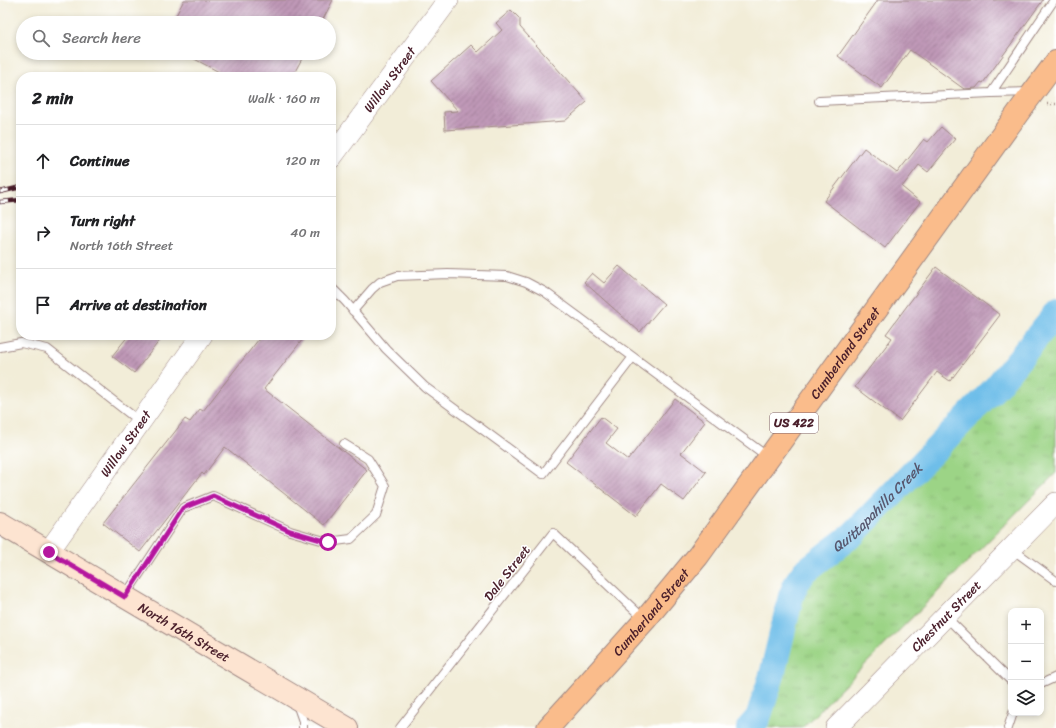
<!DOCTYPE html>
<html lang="en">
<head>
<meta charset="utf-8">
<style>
  :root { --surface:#fff; --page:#f6f6f6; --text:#202124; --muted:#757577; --line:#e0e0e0 }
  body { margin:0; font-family:Sriracha,sans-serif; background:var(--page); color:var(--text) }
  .controls { position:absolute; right:12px; bottom:12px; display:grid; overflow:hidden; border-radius:8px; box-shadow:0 2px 6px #0003 }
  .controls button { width:36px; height:36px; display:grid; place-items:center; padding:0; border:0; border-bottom:1px solid var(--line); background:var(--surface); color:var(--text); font:20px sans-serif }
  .stop { position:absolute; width:12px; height:12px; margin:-9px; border:3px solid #b5179e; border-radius:50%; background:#fff }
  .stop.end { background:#b5179e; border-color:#fff; box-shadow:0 1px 4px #0008 }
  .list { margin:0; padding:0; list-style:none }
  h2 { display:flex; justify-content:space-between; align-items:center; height:52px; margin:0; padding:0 16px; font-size:17px }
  h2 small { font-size:13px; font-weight:400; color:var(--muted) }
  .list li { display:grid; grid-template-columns:26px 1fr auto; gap:12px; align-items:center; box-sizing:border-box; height:72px; padding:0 16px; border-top:1px solid var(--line) }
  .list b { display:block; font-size:15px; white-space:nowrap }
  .list p { margin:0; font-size:13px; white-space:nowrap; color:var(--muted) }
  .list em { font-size:13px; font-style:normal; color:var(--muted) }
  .icon { flex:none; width:22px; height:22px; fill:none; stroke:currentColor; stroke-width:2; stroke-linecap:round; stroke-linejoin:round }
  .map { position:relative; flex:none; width:1056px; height:728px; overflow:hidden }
  .search { position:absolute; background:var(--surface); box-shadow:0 2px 6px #0003; left:16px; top:16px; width:320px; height:44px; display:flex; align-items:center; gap:10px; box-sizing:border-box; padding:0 14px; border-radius:22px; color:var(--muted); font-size:15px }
  .panel { position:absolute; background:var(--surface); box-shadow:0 2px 6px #0003; left:16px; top:72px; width:320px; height:268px; border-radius:16px }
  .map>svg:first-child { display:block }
  .grass { fill:url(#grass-tufts); stroke:#737a58 }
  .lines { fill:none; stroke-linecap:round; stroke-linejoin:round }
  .river { stroke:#6ebee9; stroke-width:26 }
  .building { fill:url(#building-hatch) }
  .service-casing { stroke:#9e8682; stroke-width:10 }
  .tertiary-casing { stroke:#9e8682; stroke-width:22 }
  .secondary-casing { stroke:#9e8682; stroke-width:24 }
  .trunk-casing { stroke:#9e8682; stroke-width:24 }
  .path { stroke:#9e8682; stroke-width:2.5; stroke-dasharray:1 3; stroke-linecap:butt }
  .service { stroke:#fff; stroke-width:8 }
  .tertiary { stroke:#fff; stroke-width:21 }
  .secondary { stroke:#fde4d1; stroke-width:22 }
  .trunk { stroke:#fabc8b; stroke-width:22 }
  .rail-casing { stroke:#4a1f2b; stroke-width:4.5 }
  .rail { stroke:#fff; stroke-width:3; stroke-dasharray:9; stroke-linecap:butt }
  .route { stroke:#b5179e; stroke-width:5 }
  .labels { text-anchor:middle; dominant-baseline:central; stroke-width:3; stroke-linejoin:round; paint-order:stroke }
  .shield { fill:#fff; stroke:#80626b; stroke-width:1 }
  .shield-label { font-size:12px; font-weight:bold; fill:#4a1f2b }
  .street-label { font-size:13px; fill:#4a1f2b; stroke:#fff }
  .water-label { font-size:14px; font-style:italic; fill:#57576e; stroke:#fff }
</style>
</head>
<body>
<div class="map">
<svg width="1056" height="728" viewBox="0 0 1056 728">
  <defs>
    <pattern id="grass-tufts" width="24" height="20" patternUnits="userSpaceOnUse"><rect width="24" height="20" fill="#9cd486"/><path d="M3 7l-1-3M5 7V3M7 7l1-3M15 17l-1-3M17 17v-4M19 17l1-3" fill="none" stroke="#88b674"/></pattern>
    <pattern id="building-hatch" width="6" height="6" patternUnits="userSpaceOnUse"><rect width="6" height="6" fill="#bf98b7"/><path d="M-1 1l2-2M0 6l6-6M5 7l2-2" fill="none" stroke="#9d7b95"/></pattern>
  </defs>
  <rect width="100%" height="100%" fill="#fff"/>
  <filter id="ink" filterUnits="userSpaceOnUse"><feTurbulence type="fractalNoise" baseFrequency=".025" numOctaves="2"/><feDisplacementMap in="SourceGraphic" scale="8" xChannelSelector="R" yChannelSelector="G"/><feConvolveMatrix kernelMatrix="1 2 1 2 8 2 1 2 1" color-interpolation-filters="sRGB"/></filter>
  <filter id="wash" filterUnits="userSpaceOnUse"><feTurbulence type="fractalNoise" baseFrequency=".012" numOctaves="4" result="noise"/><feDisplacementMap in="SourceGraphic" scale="16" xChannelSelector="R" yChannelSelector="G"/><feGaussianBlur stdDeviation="0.9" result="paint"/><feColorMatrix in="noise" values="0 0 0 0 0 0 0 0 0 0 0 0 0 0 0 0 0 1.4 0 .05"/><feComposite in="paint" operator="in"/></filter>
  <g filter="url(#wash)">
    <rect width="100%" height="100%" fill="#f2edd8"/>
    <path class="grass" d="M 1056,326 L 1056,473 L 802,728 L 761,728 L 766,722 L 800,593 L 809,580 L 860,539 L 1009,386 Z"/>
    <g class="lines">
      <path class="river" id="s1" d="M 749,728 L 758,718 L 772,675 L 791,596 L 797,582 L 805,571 L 853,534 L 997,386 L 1053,317 L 1056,312"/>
    </g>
    <g id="blocks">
      <path class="building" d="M 184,0 L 333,0 L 321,23 L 172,23 Z
        M 878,0 L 1043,0 L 983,83 L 981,82 L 976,88 L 964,89 L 910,50 L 882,88 L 838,56 Z
        M 511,10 L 520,19 L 520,27 L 587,102 L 565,121 L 445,130 L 444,112 L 458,111 L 431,81 L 471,45 L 478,52 L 502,30 L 496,23 Z
        M 183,53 L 305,53 L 292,77 L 220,77 L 221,73 Z
        M 941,127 L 955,139 L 928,172 L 919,165 L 902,187 L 920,202 L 885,248 L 824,201 L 864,148 L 897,173 L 924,139 L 928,142 Z
        M 619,266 L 664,304 L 640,332 L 584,282 L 592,273 L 604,283 Z
        M 936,267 L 1000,315 L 950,381 L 937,372 L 900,421 L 855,387 L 892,338 L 886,334 Z
        M 129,335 L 164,335 L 134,373 L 112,356 Z
        M 262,335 L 306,335 L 264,389 L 367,470 L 324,525 L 225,447 L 204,475 L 202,473 L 140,552 L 103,523 L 185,419 L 190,422 L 200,409 L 203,411 Z
        M 675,399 L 705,422 L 681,453 L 706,472 L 684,501 L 661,484 L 636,516 L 566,462 L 601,417 L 617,429 L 606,443 L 628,460 Z"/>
    </g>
  </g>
  <g filter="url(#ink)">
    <use href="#blocks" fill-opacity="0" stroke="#9e8682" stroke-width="1"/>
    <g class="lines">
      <defs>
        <path id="service" d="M 1030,92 L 991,93 L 1054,0
          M 819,101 L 991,93
          M 331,287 L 345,301 L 386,349 L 425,387 L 543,474 L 633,357 L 768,457
          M 353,311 L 372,289 L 380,282 L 397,276 L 448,274 L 507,276 L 526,282 L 545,292 L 633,357
          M 0,347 L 21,343 L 47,349 L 139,421
          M 1012,549 L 1056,581
          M 125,596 L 183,508 L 213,496 L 290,531 L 328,542 L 351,539 L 376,515 L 385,486 L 368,459 L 344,444
          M 946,617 L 1011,681
          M 1041,684 L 1056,677
          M 297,704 L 303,721 L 303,728
          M 400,728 L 553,533 L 644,619
          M 1008,728 L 1013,713"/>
        <g id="tertiary">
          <path id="s2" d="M 331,158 L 448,0"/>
          <path id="s3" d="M 49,551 L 202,335"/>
          <path id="s4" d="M 836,728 L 1056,503"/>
        </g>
        <g id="secondary">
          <path id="s5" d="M 0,523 L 347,728"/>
        </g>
        <g id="trunk">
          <path id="s6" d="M 548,728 L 645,620 L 698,556 L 1023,106 L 1056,62"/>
        </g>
      </defs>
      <use href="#service" class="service-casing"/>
      <use href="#tertiary" class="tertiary-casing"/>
      <use href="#secondary" class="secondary-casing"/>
      <use href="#trunk" class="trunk-casing"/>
      <path class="path" d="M 1047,104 L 1056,104"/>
      <use href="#service" class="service"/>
      <use href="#tertiary" class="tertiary"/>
      <use href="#secondary" class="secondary"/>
      <use href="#trunk" class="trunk"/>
      <defs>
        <path id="rail" d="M 0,192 L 21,187
          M 0,202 L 21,200"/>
      </defs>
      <use href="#rail" class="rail-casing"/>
      <use href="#rail" class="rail"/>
    </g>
  </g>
  <g class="lines" filter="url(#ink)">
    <path class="route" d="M 49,552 L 125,597 L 183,508 L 213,496 L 290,531 L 328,542"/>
  </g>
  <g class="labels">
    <rect class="shield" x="770" y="413" width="48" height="20" rx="3"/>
    <g class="shield-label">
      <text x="794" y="423">US 422</text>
    </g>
    <g class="street-label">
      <text stroke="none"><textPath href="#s2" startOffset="98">Willow Street</textPath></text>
      <text stroke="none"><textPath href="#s6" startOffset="479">Cumberland Street</textPath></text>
      <text stroke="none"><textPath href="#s3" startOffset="132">Willow Street</textPath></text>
      <text transform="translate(507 573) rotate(-52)">Dale Street</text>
      <text stroke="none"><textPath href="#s6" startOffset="155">Cumberland Street</textPath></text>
      <text stroke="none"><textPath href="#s4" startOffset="157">Chestnut Street</textPath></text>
      <text stroke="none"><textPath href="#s5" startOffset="214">North 16th Street</textPath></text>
    </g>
    <g class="water-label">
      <text stroke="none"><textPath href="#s1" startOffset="265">Quittapahilla Creek</textPath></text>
    </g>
  </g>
</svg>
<div class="controls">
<button>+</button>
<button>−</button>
<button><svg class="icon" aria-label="layers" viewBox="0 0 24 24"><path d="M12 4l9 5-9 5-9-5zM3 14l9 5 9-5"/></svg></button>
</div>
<div class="stop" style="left:328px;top:542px"></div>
<div class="stop end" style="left:49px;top:552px"></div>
<div class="search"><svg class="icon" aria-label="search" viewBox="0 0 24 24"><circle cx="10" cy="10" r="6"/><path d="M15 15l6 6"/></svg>Search here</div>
<section class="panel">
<h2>2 min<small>Walk · 160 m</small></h2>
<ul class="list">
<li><svg class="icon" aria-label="ahead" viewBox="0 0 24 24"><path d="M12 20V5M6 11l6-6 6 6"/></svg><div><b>Continue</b></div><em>120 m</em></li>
<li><svg class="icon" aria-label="right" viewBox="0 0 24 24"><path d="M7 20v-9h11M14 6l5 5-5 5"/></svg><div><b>Turn right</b><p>North 16th Street</p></div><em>40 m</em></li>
<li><svg class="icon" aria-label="arrive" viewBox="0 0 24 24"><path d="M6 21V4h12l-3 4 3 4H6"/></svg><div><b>Arrive at destination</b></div></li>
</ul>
</section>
</div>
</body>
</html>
